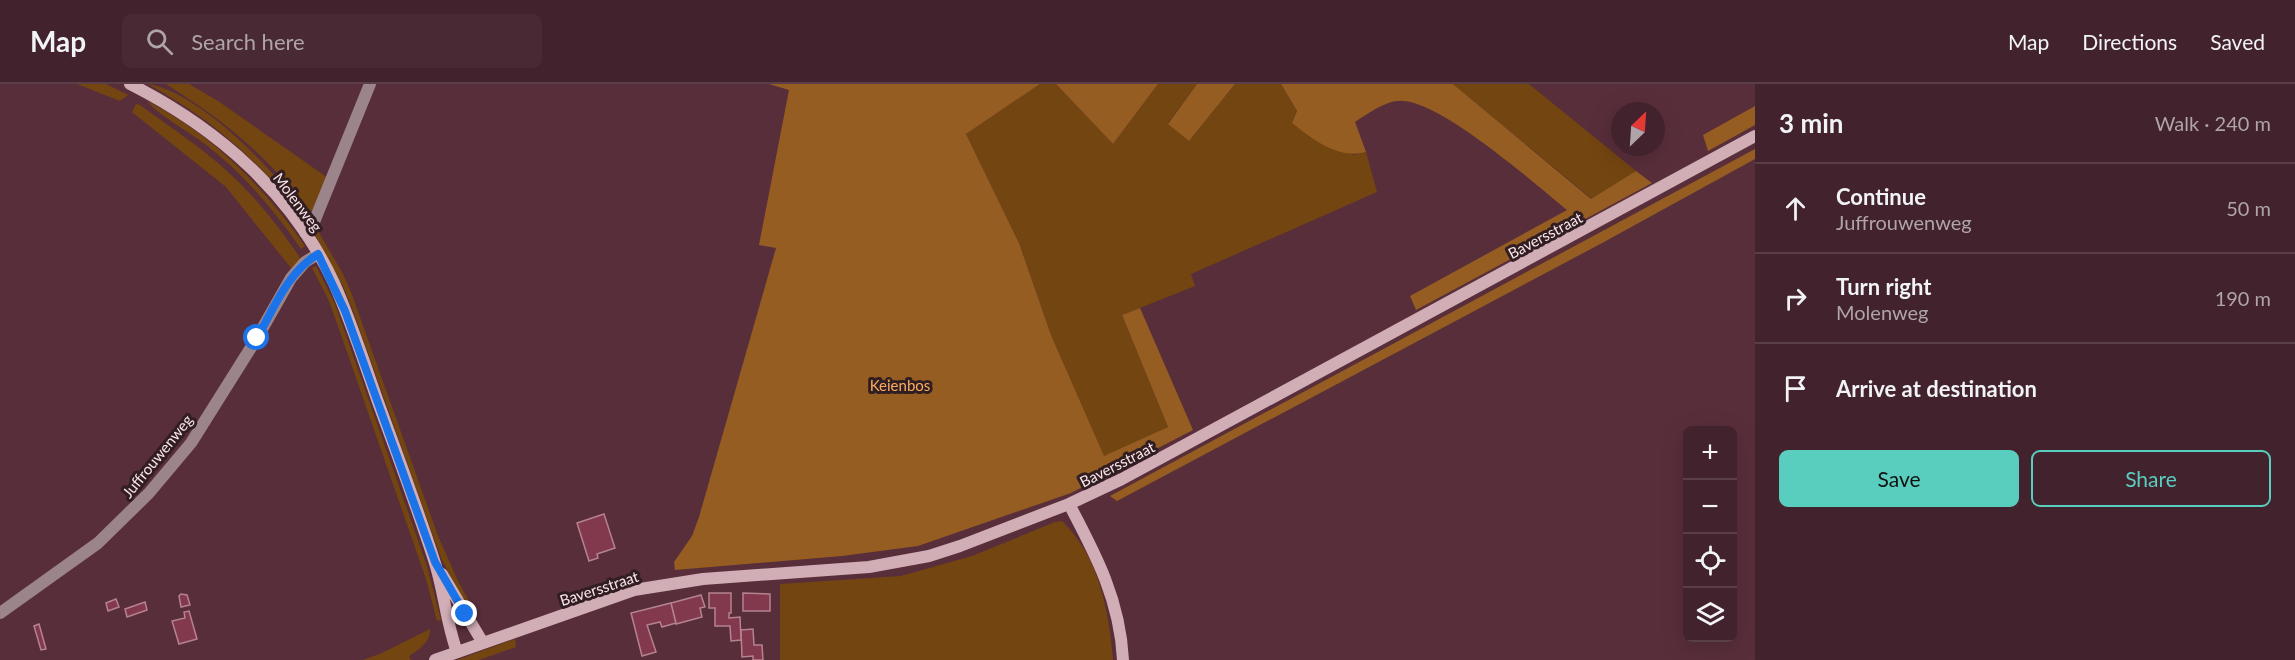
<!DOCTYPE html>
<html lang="en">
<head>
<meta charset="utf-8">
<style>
  :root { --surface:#42222c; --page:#492a34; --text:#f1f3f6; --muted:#aea4a9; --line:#5a3f48; --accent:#59cebe }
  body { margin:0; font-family:Lato,sans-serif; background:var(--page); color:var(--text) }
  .controls { position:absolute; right:18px; bottom:18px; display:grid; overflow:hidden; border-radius:9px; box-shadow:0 6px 24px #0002 }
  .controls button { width:54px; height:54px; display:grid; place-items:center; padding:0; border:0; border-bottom:2px solid var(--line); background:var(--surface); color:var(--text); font:30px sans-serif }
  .compass { position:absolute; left:1611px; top:18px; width:54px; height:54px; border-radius:50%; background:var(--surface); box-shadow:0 6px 24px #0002; rotate:25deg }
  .stop { position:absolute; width:18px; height:18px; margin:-14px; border:4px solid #1a73e8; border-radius:50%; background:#fff }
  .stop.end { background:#1a73e8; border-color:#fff; box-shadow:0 2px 6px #0008 }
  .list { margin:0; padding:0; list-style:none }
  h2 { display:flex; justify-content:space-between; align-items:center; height:78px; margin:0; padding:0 24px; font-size:26px }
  h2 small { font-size:20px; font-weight:400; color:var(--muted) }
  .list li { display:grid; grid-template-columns:39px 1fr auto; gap:18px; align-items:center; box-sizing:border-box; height:90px; padding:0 24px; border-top:2px solid var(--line) }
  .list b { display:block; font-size:22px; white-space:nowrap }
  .list p { margin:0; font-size:20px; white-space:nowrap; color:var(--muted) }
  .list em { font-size:20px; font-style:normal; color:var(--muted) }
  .actions { display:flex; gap:12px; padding:18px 24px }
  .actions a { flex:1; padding:14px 0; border:2px solid var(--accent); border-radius:9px; text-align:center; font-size:21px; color:var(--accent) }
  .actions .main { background:var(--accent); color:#111 }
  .icon { flex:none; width:33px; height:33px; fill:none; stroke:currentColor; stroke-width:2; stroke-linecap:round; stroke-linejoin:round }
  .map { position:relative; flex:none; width:1755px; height:576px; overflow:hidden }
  header { display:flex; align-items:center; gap:36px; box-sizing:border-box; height:84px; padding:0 30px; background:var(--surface); border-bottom:2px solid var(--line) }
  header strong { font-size:28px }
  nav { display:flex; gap:33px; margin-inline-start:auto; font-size:21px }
  .search { width:420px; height:54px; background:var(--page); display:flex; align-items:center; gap:15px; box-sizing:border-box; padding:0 21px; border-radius:9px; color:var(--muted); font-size:22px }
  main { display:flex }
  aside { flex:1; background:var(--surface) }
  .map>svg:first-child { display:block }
  .green { fill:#734511 }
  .forest { fill:#955d21 }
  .building { fill:#82394e; stroke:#b5838f; stroke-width:1.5 }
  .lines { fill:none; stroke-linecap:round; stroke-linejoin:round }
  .street { stroke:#9c858a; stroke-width:12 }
  .secondary { stroke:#d1adb5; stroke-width:12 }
  .route { stroke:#1a73e8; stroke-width:8 }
  .labels { text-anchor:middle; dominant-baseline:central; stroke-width:6; stroke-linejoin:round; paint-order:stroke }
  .street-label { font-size:15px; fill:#fce6ea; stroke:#311e22 }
  .park-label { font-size:15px; fill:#fbac5d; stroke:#311e22 }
</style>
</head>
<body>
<header>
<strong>Map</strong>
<div class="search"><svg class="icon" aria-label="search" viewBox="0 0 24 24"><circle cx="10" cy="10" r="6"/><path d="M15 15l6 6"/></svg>Search here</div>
<nav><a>Map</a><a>Directions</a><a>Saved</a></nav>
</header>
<main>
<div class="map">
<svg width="1755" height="576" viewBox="0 0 1755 576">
  <rect width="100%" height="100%" fill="#582e3a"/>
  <path class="green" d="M 77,0 L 106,0 L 128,11 L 120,17 Z
    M 148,0 C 201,9 274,86 305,129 L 300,128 C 251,70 213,37 148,0 Z
    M 166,0 L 189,0 L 218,17 L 328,94 L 316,124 L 311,127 L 308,125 C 264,69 226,38 166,0 Z
    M 1040,0 L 1056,0 L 1113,60 L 1158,0 L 1197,0 L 1168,39 L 1189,57 L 1235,0 L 1281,0 L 1297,27 L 1292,39 L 1354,71 L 1366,68 L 1377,108 L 1191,190 L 1195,202 L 1122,231 L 1168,343 L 1104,373 L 1051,251 L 1019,159 L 966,50 Z
    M 1453,0 L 1529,0 L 1636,87 L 1592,115 Z
    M 147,17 C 213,51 263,102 305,162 L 301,165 C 274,126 243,89 205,60 C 189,48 157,30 147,17 Z
    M 136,20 L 140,21 C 170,43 201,63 228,88 C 256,113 278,142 299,172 L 300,177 L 291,184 L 226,103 L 132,28 Z
    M 318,147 L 343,190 L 351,208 L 438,452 L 458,497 L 473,524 L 469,527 L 441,474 L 352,224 L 343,202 L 315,151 Z
    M 316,182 L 335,220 L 426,479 L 441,536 L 437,537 L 426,495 L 339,245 L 329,217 L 312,184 Z
    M 1062,437 C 1099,473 1109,526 1113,576 L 780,576 L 780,500 L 901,492 L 972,472 L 1055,438 Z
    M 430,545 C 431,558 419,566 409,572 L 411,576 L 363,576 L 382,569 Z
    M 515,555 L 516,563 L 479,576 L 457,576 Z"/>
  <path class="forest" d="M 769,0 L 1040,0 L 966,50 L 1019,159 L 1051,251 L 1104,372 L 1168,343 L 1122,231 L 1140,224 L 1193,346 L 1071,409 L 918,462 L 842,472 L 675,486 L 674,478 L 692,452 L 699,433 L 776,164 L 759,161 L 789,6 Z
    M 1056,0 L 1158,0 L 1113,60 Z
    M 1197,0 L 1235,0 L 1189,57 L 1168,40 Z
    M 1281,0 L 1453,0 L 1591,115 L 1636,87 L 1652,99 L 1416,226 L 1410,212 L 1567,126 C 1534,99 1444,20 1404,17 C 1387,15 1368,30 1355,38 L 1366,68 C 1338,76 1313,55 1292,39 L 1297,27 Z
    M 1755,22 L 1755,41 L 1708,67 L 1703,51 Z
    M 1755,65 L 1755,75 L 1604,158 L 1117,417 L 1110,412 Z"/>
  <path class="building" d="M 604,430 L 615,464 L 597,470 L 598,474 L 589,477 L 577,439 Z
    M 709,509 L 731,509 L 731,529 L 729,529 L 729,534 L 740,533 L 741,556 L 731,557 L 730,542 L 715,542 L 715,524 L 709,524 Z
    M 743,509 L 770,510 L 770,527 L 743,527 Z
    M 181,510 L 187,511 L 190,521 L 181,523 L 179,512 Z
    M 701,511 L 705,523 L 700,524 L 702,533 L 676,540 L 671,519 Z
    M 116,515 L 119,523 L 108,527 L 106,519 Z
    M 145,518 L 147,526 L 127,533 L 125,525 Z
    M 671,519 L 676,539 L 662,543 L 660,538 L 647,541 L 656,568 L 642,572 L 631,529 Z
    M 189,527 L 197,555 L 179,560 L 172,537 L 185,534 L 184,528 Z
    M 39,540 L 46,565 L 41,566 L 34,542 Z
    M 753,545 L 754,561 L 762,561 L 763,576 L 753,576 L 753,572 L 742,573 L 741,546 Z"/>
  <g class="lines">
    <path class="street" d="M 305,149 L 314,138 L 370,0
      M 0,529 L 98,459 L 149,409 L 191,359 L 257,254 L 291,194 L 305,178 L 318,170"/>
    <path class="secondary" d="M 130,0 C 217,44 292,109 334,199 C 351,237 364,278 378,318 C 397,370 417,423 434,476 C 444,506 446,538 457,568
      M 1069,420 C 1096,471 1120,516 1123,576
      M 442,490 L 483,559
      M 435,576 L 634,506 L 703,495 L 869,483 L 929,472 L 960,462 L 1069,420 L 1122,395 L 1755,52"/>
  </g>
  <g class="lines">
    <path class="route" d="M 257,254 C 274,224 288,188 318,170 L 345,227 L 435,478 L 465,530"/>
  </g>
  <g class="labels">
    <g class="street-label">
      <text transform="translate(298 118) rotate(53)">Molenweg</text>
      <text transform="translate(1545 151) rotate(-28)">Baversstraat</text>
      <text transform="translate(157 372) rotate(-51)">Juffrouwenweg</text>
      <text transform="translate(1117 380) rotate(-27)">Baversstraat</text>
      <text transform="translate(599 504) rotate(-18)">Baversstraat</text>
    </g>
    <g class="park-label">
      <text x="900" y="301">Keienbos</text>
    </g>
  </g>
</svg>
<div class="controls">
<button>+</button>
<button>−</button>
<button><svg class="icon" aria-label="locate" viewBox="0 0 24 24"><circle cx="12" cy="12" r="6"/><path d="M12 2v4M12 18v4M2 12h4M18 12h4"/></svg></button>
<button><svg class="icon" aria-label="layers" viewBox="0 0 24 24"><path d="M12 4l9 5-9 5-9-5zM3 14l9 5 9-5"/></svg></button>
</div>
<svg class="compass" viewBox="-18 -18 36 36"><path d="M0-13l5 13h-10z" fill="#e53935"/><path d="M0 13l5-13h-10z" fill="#aea4a9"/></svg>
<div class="stop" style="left:257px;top:254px"></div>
<div class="stop end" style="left:465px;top:530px"></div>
</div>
<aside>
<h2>3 min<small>Walk · 240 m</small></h2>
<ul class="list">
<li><svg class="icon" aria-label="ahead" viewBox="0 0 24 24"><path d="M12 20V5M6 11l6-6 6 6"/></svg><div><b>Continue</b><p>Juffrouwenweg</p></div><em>50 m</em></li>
<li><svg class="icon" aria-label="right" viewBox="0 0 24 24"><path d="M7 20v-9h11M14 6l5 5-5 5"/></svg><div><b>Turn right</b><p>Molenweg</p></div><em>190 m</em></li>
<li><svg class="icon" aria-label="arrive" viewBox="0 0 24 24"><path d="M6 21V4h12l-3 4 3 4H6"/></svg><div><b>Arrive at destination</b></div></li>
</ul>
<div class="actions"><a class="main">Save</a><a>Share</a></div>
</aside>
</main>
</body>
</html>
